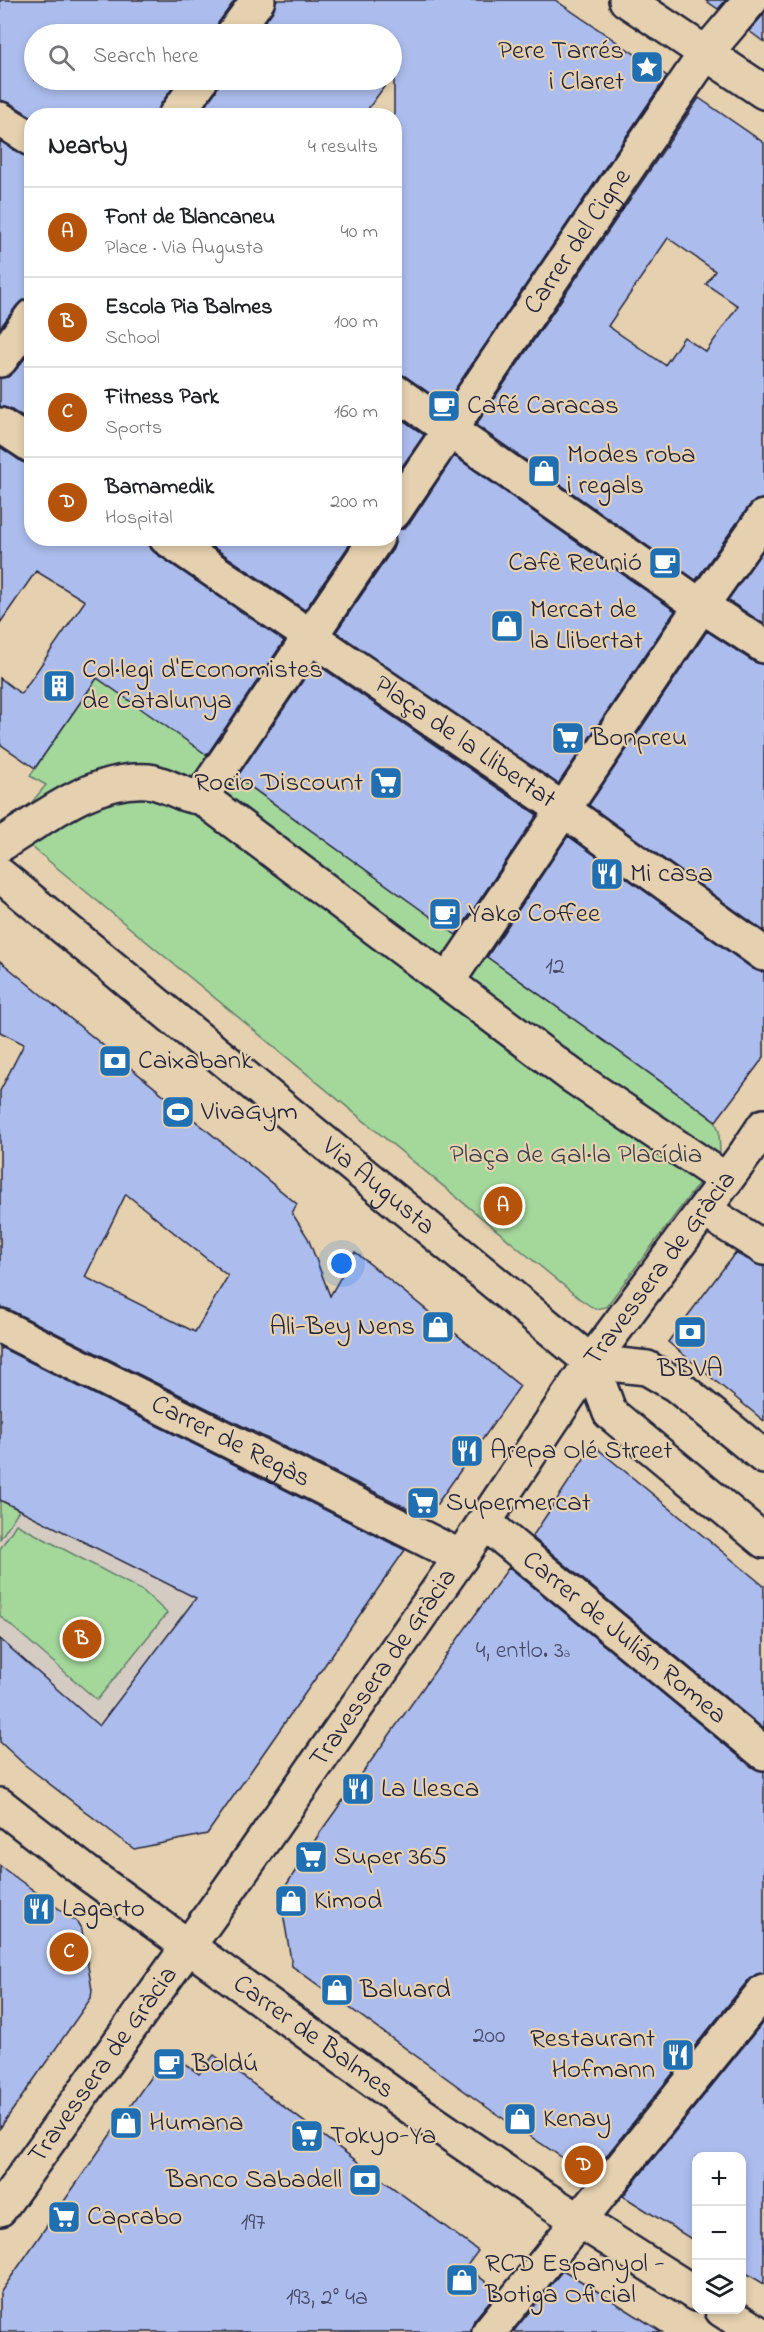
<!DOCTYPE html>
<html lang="en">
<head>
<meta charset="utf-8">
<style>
  :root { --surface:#fff; --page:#f6f6f6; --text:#202124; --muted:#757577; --line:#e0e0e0; --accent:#b45309 }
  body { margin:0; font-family:"Indie Flower",sans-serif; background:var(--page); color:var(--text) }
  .controls { position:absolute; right:18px; bottom:18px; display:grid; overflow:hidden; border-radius:12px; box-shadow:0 3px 9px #0003 }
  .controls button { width:54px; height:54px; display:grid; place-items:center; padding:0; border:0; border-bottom:2px solid var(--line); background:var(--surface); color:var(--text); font:30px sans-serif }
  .you { position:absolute; left:342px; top:1264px; width:21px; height:21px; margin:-15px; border:4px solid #fff; border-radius:50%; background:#1a73e8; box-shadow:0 0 0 9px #1a73e833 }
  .badge { display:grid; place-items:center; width:39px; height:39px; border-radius:50%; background:var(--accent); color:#fff; font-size:20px; font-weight:700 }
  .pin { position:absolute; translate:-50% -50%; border:3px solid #fff; box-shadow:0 2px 6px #0006 }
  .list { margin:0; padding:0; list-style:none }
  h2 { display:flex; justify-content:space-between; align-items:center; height:78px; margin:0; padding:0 24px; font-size:26px }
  h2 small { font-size:20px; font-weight:400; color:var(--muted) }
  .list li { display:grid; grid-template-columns:39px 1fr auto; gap:18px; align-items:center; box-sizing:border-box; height:90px; padding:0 24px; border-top:2px solid var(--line) }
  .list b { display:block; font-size:22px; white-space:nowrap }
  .list p { margin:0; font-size:20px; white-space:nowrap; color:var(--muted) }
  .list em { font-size:20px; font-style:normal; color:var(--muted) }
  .icon { flex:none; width:33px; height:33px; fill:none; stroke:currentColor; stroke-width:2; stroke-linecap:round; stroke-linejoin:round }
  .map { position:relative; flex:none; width:764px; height:2332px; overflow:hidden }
  .search { position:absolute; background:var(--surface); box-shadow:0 3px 9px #0003; left:24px; top:24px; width:378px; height:66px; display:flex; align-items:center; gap:15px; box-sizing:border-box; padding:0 21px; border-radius:33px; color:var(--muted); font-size:22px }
  .panel { position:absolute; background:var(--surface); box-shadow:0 3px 9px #0003; left:24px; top:108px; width:378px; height:438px; border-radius:24px }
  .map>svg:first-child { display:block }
  .built { fill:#d4cbc2 }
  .green { fill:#a4d89b; stroke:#637d6b; stroke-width:1.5 }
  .building { fill:#acbded; stroke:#22223b; stroke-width:1.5; fill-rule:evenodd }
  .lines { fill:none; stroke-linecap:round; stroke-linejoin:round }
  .minor-casing { stroke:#22223b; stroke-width:38 }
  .major-casing { stroke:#22223b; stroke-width:38 }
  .minor { stroke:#e5d1af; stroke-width:33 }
  .major { stroke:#e5d1af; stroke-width:33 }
  .labels { text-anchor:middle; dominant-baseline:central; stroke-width:4.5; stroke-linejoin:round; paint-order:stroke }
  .number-label { font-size:24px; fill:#444968 }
  .poi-label { font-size:27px; fill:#22223b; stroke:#e5d1af; text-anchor:start }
  .street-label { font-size:27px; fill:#22223b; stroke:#e5d1af }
  .park-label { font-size:27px; fill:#363d49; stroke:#e5d1af }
</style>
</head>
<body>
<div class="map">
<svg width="764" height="2332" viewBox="0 0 764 2332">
  <rect width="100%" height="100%" fill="#e5d1af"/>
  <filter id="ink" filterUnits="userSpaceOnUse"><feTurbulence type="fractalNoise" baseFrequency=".0167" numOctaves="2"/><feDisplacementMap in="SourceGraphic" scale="12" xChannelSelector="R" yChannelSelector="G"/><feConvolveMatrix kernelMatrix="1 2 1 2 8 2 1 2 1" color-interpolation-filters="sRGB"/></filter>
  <g filter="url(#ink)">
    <path class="built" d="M 19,1510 L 196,1597 L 133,1682 L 134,1849 L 25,1765 L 0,1742 L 0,1539 Z"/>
    <path class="green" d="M 97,678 L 144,709 L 715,1121 L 719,1131 L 720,1155 L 606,1307 L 595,1309 L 580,1299 L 10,829 L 46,785 L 30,776 Z
      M 0,1500 L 19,1510 L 0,1539 Z
      M 16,1524 L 143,1591 L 167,1613 L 97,1700 L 0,1616 L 0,1549 Z"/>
    <path class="building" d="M 0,0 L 235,0 L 218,23 L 215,34 L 34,34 L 34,80 L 178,80 L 160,105 L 156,116 L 32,117 L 10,103 L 0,100 Z
      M 276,0 L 555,0 L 667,76 L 445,404 L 405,376 L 394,372 L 394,71 L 392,75 L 392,34 L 256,34 L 273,11 Z
      M 705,0 L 726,0 L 718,9 Z
      M 764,14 L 764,42 L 749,31 Z
      M 219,80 L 389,80 L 363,116 L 198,116 L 216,91 Z
      M 699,98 L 764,143 L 764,499 L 756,500 L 749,506 L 696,580 L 476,425 ZM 668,238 L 715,271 L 706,284 L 738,306 L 706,352 L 684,337 L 665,365 L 608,326 Z
      M 0,141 L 22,155 L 32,158 L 32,298 L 24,299 L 17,305 L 0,328 Z
      M 32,349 L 32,423 L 10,409 L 0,406 L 0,378 L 8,377 L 15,371 Z
      M 394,414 L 424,435 L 394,478 Z
      M 0,447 L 22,462 L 32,465 L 32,538 L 148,538 L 149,547 L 155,553 L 284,641 L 207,755 L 97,678 L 35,768 L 0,744 L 0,678 L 21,694 L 85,601 L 36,571 L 0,623 Z
      M 454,456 L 675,611 L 558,784 L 336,632 L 393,549 L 396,540 L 394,530 L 403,529 L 410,523 Z
      M 200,538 L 354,538 L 305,610 Z
      M 764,549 L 764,624 L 728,600 Z
      M 707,631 L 754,662 L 764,665 L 764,931 L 589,805 Z
      M 315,663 L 537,815 L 456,935 L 237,777 Z
      M 568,836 L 753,969 L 764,972 L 764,1057 L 716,1121 L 487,957 Z
      M 0,961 L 297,1204 L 292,1213 L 308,1238 L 330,1296 L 355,1252 L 520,1386 L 427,1518 L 8,1309 L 0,1307 L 0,1091 L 24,1044 L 0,1032 ZM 126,1194 L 228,1276 L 195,1332 L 85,1277 Z
      M 735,1253 L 764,1267 L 764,1421 L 668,1342 Z
      M 0,1347 L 405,1550 L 207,1834 L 134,1849 L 25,1765 L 0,1742 L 0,1639 L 99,1726 L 196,1598 L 0,1500 Z
      M 593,1445 L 764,1586 L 764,1729 L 532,1537 Z
      M 509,1567 L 752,1767 L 764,1771 L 764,1973 L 757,1974 L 749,1979 L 590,2176 L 492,2111 L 292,1966 L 280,1895 L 319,1834 Z
      M 0,1866 L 77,1922 L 82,1930 L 92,1990 L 91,1998 L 0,2128 Z
      M 764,2021 L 764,2284 L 741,2270 L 741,2157 L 696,2157 L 696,2242 L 623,2196 Z
      M 168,2052 L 199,2074 L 214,2055 L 478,2251 L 466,2267 L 498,2291 L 474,2320 L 471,2332 L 0,2332 L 0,2293 Z
      M 563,2270 L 600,2293 L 662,2332 L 513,2332 Z"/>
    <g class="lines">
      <defs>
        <g id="minor">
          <path d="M 626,0 L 764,92"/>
          <path d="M 233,34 L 258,0"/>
          <path d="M 175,116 L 201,80"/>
          <path d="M 0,119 L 32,139"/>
          <path d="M 0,360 L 32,316"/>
          <path d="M 394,391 L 685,595 L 764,646"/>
          <path d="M 0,425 L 32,446"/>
          <path id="s1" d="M 394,512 L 690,76 L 706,53 L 751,0"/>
          <path id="s2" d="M 166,538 L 564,810 L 764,954"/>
          <path d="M 201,797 L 377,538"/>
          <path d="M 0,845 C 44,818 93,777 148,781 C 167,783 182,797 201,797 L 571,1075 L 726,1180"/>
          <path d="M 447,982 L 701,606 L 764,517"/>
          <path d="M 704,1210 L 764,1248"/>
          <path id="s3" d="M 0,1326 L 461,1557"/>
          <path id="s4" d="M 484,1522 L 764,1753"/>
          <path id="s5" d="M 0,2209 L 230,1888 L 461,1557 L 591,1362 L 746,1153 L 764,1126"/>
          <path d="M 489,2332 L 764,1991"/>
        </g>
        <g id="major">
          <path id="s6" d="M 0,875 L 591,1362 L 610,1413 L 764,1541"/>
          <path d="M 591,1362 L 647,1368 L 676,1385 L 764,1457"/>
          <path id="s7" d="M 0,1805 L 87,1873 L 402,2101 L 536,2193 L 696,2294"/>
          <path d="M 722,2310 L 757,2332"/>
        </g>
      </defs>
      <use href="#minor" class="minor-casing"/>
      <use href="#major" class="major-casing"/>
      <use href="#minor" class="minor"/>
      <use href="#major" class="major"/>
    </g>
  </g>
  <defs>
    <symbol id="sight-square" viewBox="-11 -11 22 22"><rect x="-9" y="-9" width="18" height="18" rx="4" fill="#1f6fb2" stroke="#e5d1af"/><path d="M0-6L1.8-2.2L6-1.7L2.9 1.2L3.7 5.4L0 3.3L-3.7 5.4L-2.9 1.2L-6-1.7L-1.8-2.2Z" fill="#fff"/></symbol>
    <symbol id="cafe-square" viewBox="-11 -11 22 22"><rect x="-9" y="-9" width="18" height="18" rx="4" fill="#1f6fb2" stroke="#e5d1af"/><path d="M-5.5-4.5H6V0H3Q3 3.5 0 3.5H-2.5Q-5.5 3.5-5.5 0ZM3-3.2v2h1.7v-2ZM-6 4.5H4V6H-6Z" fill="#fff"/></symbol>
    <symbol id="shop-square" viewBox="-11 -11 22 22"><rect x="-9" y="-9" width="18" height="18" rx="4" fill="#1f6fb2" stroke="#e5d1af"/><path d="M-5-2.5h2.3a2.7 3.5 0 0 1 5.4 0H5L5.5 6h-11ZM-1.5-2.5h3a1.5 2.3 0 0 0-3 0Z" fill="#fff"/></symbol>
    <symbol id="building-square" viewBox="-11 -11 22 22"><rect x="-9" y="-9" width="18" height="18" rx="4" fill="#1f6fb2" stroke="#e5d1af"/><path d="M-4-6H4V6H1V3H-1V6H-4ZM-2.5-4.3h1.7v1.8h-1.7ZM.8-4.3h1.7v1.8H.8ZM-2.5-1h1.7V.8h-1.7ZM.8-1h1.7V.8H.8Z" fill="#fff"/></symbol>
    <symbol id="supermarket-square" viewBox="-11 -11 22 22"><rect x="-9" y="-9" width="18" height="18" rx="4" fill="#1f6fb2" stroke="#e5d1af"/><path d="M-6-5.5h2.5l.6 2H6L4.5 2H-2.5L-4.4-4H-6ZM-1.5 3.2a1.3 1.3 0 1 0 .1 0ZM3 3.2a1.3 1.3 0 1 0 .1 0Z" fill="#fff"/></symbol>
    <symbol id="restaurant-square" viewBox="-11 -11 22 22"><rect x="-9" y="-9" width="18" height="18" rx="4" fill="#1f6fb2" stroke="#e5d1af"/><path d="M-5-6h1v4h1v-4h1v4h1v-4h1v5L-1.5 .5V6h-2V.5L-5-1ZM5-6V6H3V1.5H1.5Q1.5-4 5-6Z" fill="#fff"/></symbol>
    <symbol id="bank-square" viewBox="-11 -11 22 22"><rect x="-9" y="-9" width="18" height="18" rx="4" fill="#1f6fb2" stroke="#e5d1af"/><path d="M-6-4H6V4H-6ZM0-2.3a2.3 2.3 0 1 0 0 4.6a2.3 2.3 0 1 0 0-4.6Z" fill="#fff"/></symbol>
    <symbol id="stadium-square" viewBox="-11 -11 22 22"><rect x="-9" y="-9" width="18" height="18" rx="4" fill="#1f6fb2" stroke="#e5d1af"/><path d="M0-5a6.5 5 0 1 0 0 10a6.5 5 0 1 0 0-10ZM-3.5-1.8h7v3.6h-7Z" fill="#fff"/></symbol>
  </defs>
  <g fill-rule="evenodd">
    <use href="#sight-square" x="628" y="48" width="38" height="38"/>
    <use href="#cafe-square" x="425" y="387" width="38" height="38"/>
    <use href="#shop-square" x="525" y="452" width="38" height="38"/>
    <use href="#cafe-square" x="646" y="544" width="38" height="38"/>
    <use href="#shop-square" x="488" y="607" width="38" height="38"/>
    <use href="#building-square" x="40" y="667" width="38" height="38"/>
    <use href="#supermarket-square" x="549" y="719" width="38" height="38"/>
    <use href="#supermarket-square" x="367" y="764" width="38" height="38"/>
    <use href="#restaurant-square" x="588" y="855" width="38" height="38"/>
    <use href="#cafe-square" x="426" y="895" width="38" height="38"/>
    <use href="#bank-square" x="96" y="1042" width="38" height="38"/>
    <use href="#stadium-square" x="159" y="1093" width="38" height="38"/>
    <use href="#shop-square" x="419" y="1308" width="38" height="38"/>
    <use href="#bank-square" x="671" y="1313" width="38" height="38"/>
    <use href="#restaurant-square" x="448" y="1432" width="38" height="38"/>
    <use href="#supermarket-square" x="404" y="1484" width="38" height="38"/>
    <use href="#restaurant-square" x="339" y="1770" width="38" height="38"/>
    <use href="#supermarket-square" x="292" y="1838" width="38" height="38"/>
    <use href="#shop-square" x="272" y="1882" width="38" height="38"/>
    <use href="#restaurant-square" x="20" y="1890" width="38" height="38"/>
    <use href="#shop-square" x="318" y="1971" width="38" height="38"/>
    <use href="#restaurant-square" x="659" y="2036" width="38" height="38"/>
    <use href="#cafe-square" x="150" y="2045" width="38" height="38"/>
    <use href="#shop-square" x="501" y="2100" width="38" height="38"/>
    <use href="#shop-square" x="107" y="2104" width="38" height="38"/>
    <use href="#supermarket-square" x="288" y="2117" width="38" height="38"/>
    <use href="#bank-square" x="346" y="2161" width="38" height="38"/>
    <use href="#supermarket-square" x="45" y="2198" width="38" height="38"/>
    <use href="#shop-square" x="443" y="2261" width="38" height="38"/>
  </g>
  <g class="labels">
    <g class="number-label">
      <text x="555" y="967">12</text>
      <text x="523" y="1651">4, entlo. 3ª</text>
      <text x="489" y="2036">200</text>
      <text x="253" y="2223">197</text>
      <text x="327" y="2298">193, 2° 4a</text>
    </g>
    <g class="poi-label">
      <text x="624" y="51" text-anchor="end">Pere Tarrés<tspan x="624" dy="31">i Claret</tspan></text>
      <text x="467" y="406">Café Caracas</text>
      <text x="567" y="455">Modes roba<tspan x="567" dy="31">i regals</tspan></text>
      <text x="642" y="563" text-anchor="end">Cafè Reunió</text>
      <text x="530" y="610">Mercat de<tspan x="530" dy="31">la Llibertat</tspan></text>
      <text x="82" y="670">Col·legi d'Economistes<tspan x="82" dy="31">de Catalunya</tspan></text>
      <text x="591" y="738">Bonpreu</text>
      <text x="363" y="783" text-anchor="end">Rocio Discount</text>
      <text x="630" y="874">Mi casa</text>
      <text x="468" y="914">Yako Coffee</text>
      <text x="138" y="1061">Caixabank</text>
      <text x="201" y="1112">VivaGym</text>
      <text x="415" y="1327" text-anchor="end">Ali-Bey Nens</text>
      <text x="690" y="1369" text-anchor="middle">BBVA</text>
      <text x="490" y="1451">Arepa Olé Street</text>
      <text x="446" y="1503">Supermercat</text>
      <text x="381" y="1789">La Llesca</text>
      <text x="334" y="1857">Super 365</text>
      <text x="314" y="1901">Kimod</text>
      <text x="62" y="1909">Lagarto</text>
      <text x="360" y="1990">Baluard</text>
      <text x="655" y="2039" text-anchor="end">Restaurant<tspan x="655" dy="31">Hofmann</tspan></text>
      <text x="192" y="2064">Boldú</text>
      <text x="543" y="2119">Kenay</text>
      <text x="149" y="2123">Humana</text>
      <text x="330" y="2136">Tokyo-Ya</text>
      <text x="342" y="2180" text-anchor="end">Banco Sabadell</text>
      <text x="87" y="2217">Caprabo</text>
      <text x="485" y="2264">RCD Espanyol -<tspan x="485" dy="31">Botiga Oficial</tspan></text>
    </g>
    <g class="street-label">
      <text stroke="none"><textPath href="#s1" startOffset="327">Carrer del Cigne</textPath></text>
      <text stroke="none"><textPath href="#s2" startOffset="362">Plaça de la Llibertat</textPath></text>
      <text stroke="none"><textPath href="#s6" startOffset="490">Via Augusta</textPath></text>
      <text stroke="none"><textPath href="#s5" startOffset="1149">Travessera de Gràcia</textPath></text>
      <text stroke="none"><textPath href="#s3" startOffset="258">Carrer de Regàs</textPath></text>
      <text stroke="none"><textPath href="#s4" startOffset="182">Carrer de Julián Romea</textPath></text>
      <text stroke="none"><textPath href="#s5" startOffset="663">Travessera de Gràcia</textPath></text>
      <text stroke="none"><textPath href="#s7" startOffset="390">Carrer de Balmes</textPath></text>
      <text stroke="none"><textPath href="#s5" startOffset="177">Travessera de Gràcia</textPath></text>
    </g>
    <g class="park-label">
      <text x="576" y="1155">Plaça de Gal·la Placídia</text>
    </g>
  </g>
</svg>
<div class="controls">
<button>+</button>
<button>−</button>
<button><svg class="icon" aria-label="layers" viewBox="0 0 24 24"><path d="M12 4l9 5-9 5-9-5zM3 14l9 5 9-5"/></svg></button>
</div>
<div class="you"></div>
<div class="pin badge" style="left:503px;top:1206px">A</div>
<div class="pin badge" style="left:82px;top:1639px">B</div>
<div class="pin badge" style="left:69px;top:1952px">C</div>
<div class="pin badge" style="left:584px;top:2165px">D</div>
<div class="search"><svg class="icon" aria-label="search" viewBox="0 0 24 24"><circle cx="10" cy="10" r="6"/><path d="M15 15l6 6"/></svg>Search here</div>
<section class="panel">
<h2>Nearby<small>4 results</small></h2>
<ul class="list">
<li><span class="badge">A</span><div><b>Font de Blancaneu</b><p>Place · Via Augusta</p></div><em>40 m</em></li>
<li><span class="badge">B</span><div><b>Escola Pia Balmes</b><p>School</p></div><em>100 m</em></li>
<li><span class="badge">C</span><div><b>Fitness Park</b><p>Sports</p></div><em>160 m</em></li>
<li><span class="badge">D</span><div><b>Barnamedik</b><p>Hospital</p></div><em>200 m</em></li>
</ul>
</section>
</div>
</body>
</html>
